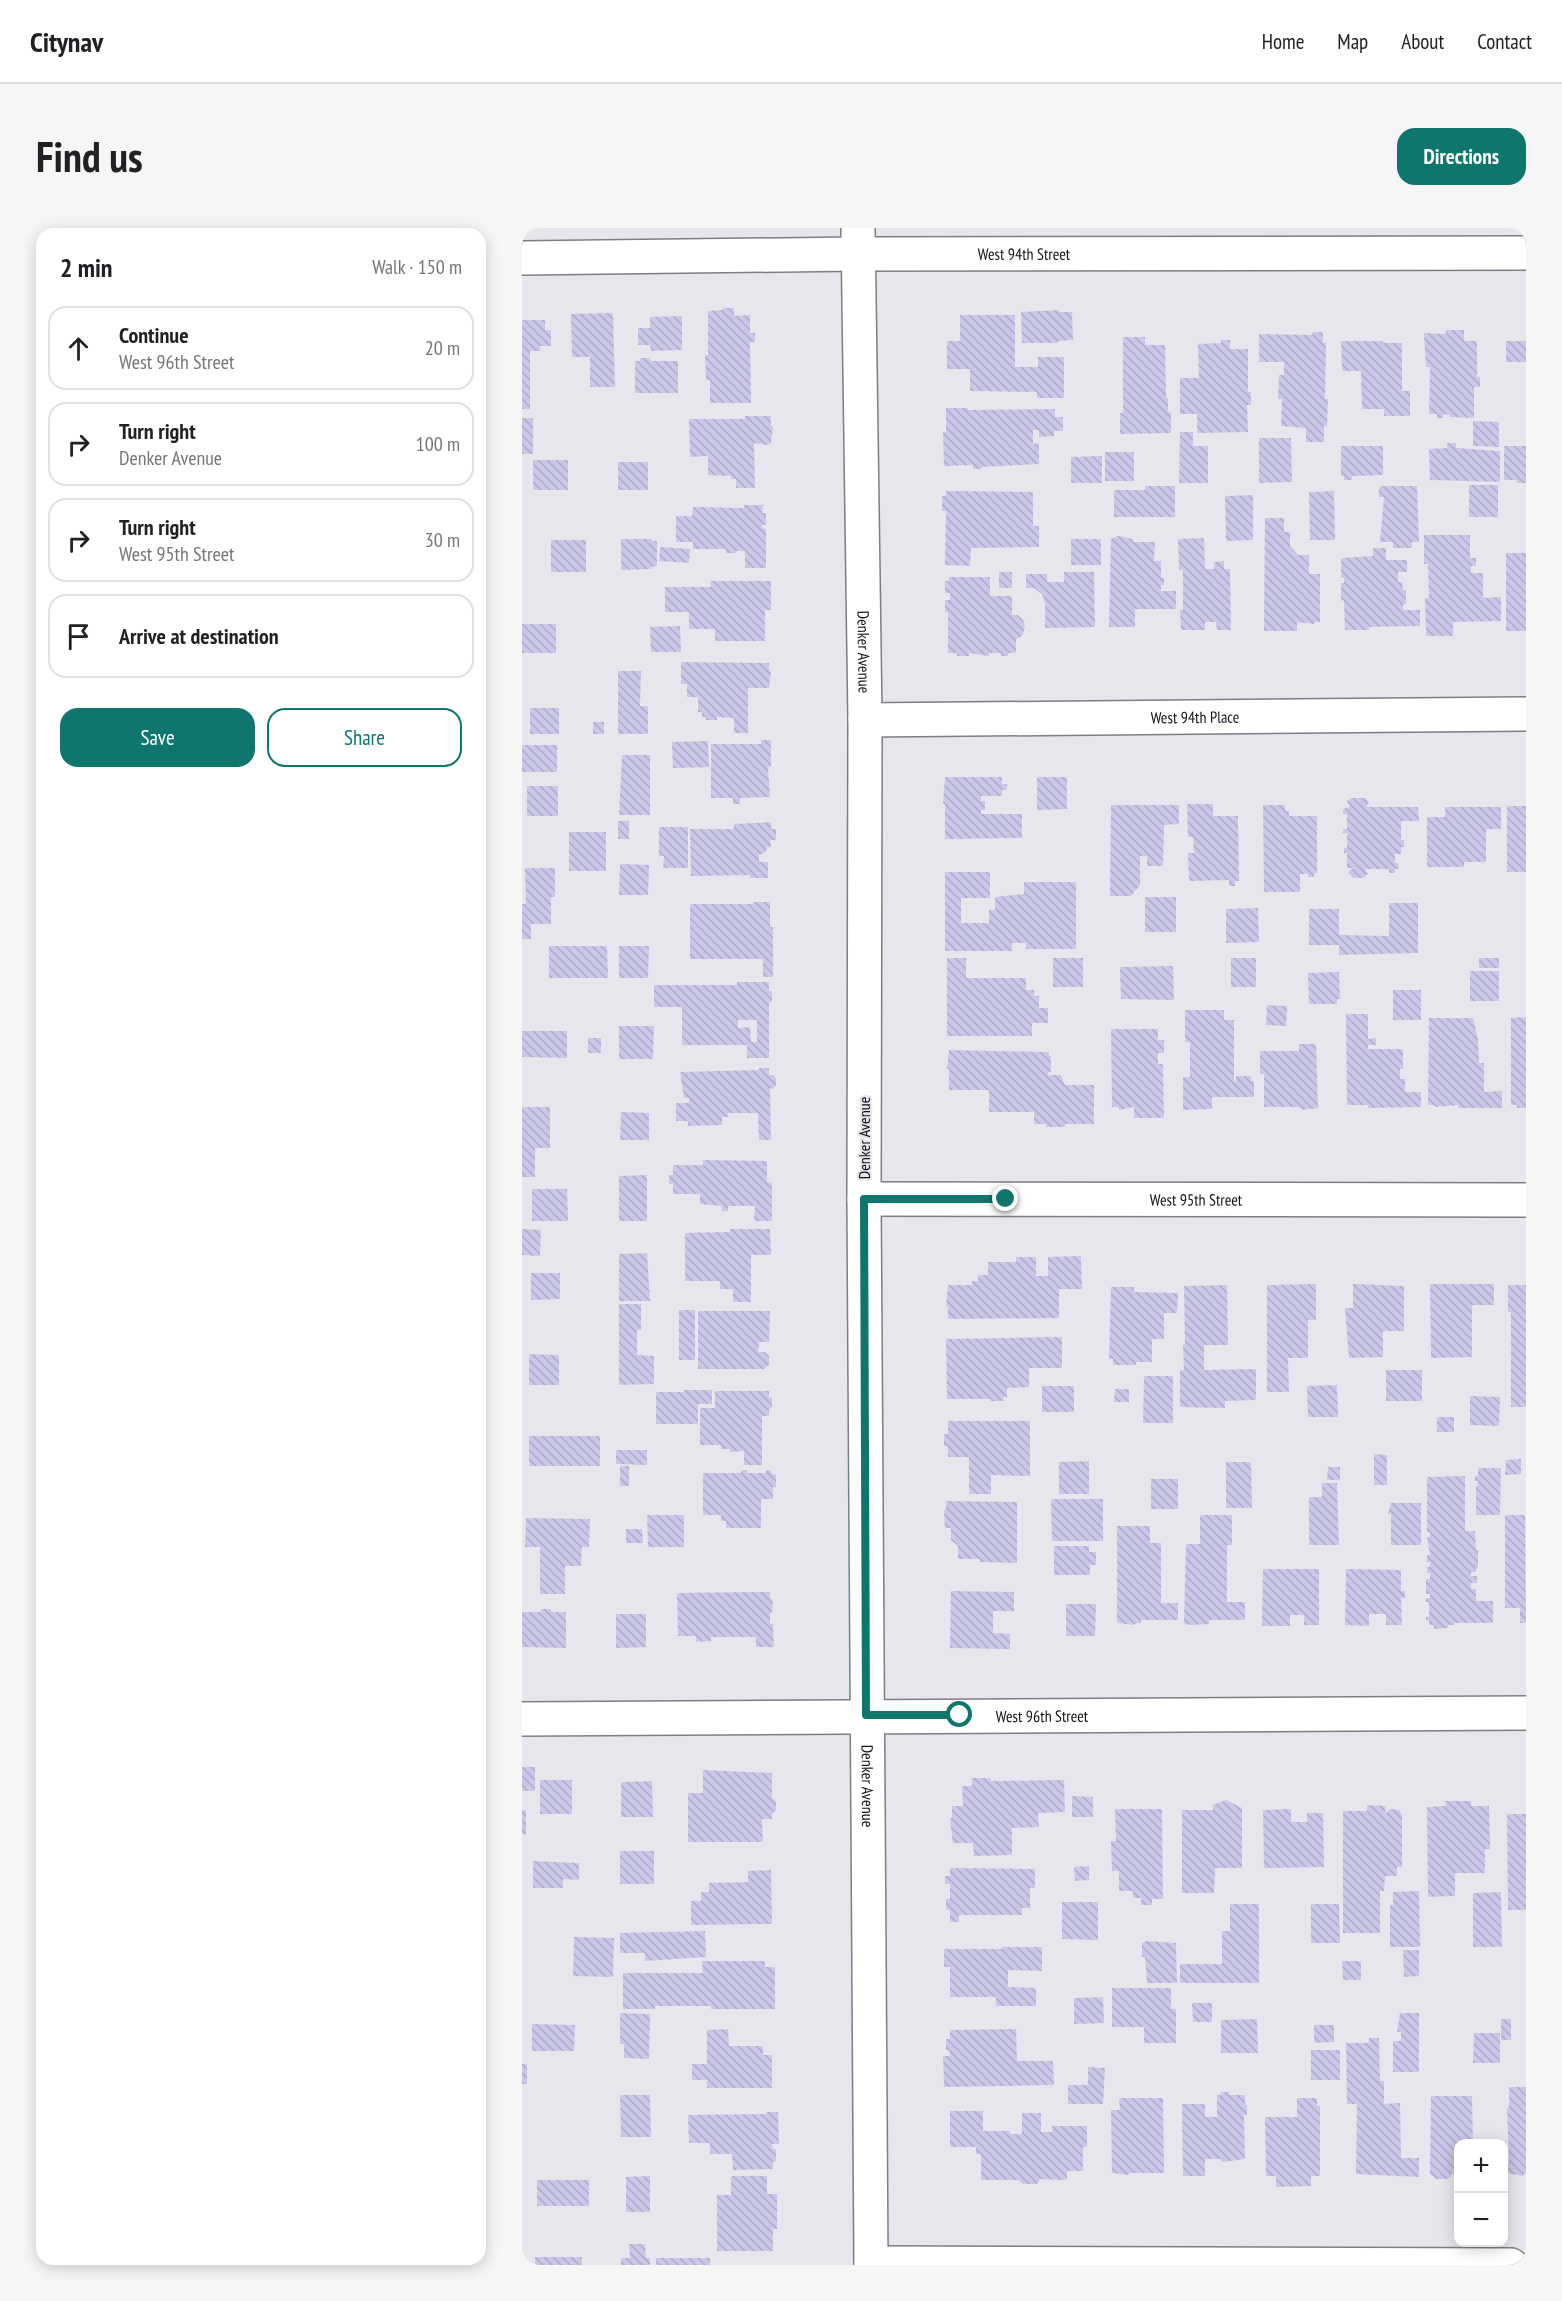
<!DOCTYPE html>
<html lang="en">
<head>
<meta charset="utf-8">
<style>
  :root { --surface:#fff; --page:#f6f6f6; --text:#202124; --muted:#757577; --line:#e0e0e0; --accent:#0f766e }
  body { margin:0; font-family:"PT Sans Narrow",sans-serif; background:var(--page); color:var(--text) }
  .controls { position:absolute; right:18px; bottom:18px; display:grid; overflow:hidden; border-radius:12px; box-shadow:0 3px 15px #0003 }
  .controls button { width:54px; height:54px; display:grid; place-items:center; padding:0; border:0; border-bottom:2px solid var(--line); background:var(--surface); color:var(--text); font:30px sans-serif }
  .stop { position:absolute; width:18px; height:18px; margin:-14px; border:4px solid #0f766e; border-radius:50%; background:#fff }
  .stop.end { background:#0f766e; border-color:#fff; box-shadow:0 2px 6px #0008 }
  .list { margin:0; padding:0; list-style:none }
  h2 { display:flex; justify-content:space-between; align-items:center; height:78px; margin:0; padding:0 24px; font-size:26px }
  h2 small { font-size:20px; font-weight:400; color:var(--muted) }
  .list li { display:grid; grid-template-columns:39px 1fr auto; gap:18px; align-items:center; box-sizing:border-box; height:84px; margin:0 12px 12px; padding:0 12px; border:2px solid var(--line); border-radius:18px }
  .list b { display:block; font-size:22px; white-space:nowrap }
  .list p { margin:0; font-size:20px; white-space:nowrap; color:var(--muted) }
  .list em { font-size:20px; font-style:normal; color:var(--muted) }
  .actions { display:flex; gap:12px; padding:18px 24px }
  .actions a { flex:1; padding:14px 0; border:2px solid var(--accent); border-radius:18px; text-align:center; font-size:21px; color:var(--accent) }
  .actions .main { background:var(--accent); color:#fff }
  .icon { flex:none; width:33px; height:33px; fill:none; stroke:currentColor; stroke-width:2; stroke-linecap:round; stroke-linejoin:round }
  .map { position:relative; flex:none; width:1004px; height:2037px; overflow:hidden; border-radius:18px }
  header { display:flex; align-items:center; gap:36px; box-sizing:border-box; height:84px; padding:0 30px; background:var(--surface); border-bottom:2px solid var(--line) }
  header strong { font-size:28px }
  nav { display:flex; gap:33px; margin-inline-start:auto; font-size:21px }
  .intro { display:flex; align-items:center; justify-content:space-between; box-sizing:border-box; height:144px; padding:0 36px }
  h1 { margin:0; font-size:42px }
  .button { padding:15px 27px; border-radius:18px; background:var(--accent); color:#fff; font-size:21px; font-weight:700 }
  main { display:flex; gap:36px; padding:0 36px }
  aside { flex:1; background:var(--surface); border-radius:18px; box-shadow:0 3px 15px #0003 }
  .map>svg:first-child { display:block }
  .building { fill:url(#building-back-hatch); fill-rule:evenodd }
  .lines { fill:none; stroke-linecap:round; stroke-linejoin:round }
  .minor-casing { stroke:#7e7d83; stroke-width:36 }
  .tertiary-casing { stroke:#7e7d83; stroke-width:36 }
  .minor { stroke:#fff; stroke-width:33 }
  .tertiary { stroke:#fff; stroke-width:33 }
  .route { stroke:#0f766e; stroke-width:8 }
  .labels { text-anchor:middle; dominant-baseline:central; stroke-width:4.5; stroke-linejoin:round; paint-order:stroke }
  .street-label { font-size:16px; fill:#111013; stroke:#e8e6ed }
</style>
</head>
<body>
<header>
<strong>Citynav</strong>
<nav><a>Home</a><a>Map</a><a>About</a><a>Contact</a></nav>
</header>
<div class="intro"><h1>Find us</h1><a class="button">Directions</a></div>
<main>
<aside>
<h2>2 min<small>Walk · 150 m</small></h2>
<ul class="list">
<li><svg class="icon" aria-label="ahead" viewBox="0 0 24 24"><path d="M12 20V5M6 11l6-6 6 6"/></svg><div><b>Continue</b><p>West 96th Street</p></div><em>20 m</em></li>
<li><svg class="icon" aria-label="right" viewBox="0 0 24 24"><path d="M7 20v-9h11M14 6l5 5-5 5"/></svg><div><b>Turn right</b><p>Denker Avenue</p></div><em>100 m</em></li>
<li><svg class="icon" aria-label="right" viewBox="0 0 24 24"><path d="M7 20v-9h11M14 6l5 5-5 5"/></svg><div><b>Turn right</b><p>West 95th Street</p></div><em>30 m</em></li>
<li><svg class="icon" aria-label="arrive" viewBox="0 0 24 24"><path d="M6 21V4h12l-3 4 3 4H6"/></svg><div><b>Arrive at destination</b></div></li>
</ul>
<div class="actions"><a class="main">Save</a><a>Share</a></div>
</aside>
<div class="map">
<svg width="1004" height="2037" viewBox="0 0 1004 2037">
  <defs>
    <pattern id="building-back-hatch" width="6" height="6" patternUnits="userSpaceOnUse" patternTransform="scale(1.5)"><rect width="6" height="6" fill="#cac7e9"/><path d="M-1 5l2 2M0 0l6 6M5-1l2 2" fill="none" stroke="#acaac7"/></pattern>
  </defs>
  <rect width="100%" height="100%" fill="#e8e6ed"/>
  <path class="building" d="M 201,80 L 212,80 L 212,88 L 228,87 L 228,105 L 233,105 L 233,114 L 228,114 L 229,175 L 188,175 L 188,152 L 184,152 L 183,127 L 186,127 L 186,83 L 201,82 Z
    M 537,82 L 537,84 L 550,84 L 551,112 L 536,113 L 536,115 L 500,115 L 499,84 Z
    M 91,85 L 93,159 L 68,159 L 68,129 L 50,129 L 49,86 Z
    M 438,87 L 493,87 L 493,139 L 516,139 L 516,129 L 542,129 L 542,170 L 515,170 L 515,164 L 448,163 L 448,141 L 425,141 L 425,113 L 438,113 Z
    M 160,88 L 160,122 L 129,123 L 128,117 L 116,117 L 116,100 L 128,100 L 128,89 Z
    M 0,92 L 23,92 L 23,102 L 29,102 L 29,118 L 18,118 L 18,123 L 8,123 L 8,181 L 0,181 Z
    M 924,102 L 942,102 L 942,113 L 955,113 L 955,149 L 958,149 L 958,159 L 952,159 L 952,190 L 928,189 L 928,187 L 921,186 L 921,190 L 915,190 L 915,186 L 907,186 L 908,139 L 904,139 L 902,105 L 924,106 Z
    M 791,104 L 801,104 L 801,115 L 804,115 L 803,171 L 806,171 L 805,198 L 802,198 L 802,214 L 784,214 L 784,200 L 759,198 L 760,171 L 756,171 L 757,147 L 762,147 L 762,134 L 737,134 L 737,106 L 790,107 Z
    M 601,109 L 623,109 L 623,117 L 643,117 L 644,170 L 646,170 L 646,184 L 649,184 L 649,205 L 598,206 L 598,185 L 601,185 Z
    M 699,112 L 708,112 L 708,121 L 726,121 L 726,164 L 729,164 L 729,177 L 725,177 L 726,204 L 675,205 L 675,186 L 658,186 L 658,150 L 677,150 L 676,116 L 699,115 Z
    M 819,113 L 861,113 L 861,115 L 880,115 L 880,163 L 888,163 L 888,188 L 862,188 L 862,181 L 840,181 L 839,143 L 820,143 Z
    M 984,113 L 1004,113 L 1004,134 L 984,134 Z
    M 118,130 L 128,130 L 128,133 L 156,133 L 156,165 L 113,165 L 113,133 L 118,133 Z
    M 424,180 L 446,180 L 446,182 L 533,181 L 533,189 L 541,189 L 541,203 L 532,203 L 532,208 L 517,209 L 517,202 L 511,202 L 511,216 L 517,215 L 517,236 L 460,239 L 460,241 L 451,241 L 451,237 L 422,238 L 421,204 L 424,204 Z
    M 223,188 L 249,188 L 249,198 L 251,198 L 249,215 L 245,217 L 232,215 L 233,260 L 214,260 L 214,251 L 209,251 L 209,248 L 186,247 L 186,228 L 168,229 L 167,191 L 223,191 Z
    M 0,190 L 11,190 L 11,226 L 0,226 Z
    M 951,193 L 977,194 L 977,219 L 951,218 Z
    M 658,204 L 671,204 L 671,218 L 686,218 L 686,255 L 657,255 Z
    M 737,210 L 769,210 L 770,254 L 737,255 Z
    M 925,215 L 934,215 L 934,220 L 978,223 L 978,254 L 908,252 L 907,221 L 925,220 Z
    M 819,218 L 861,218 L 861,247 L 830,248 L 830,252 L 822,252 L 822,248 L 819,248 Z
    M 982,218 L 1004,218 L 1004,255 L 995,255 L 995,252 L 982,252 Z
    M 583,224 L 612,224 L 612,253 L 583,253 Z
    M 580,228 L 580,255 L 549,255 L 549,229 Z
    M 11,232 L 46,232 L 46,262 L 11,262 Z
    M 96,234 L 126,234 L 126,262 L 96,262 Z
    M 947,257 L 976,257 L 976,289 L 947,289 Z
    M 623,258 L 653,258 L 653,289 L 592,289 L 592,262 L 623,262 Z
    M 862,258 L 895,258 L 897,314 L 890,314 L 890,320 L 871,320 L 871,314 L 858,314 L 862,269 L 857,269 L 857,259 Z
    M 424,263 L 511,264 L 511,298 L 517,298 L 517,319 L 449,320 L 448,338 L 423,337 L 424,283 L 420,283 L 420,268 L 424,268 Z
    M 812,263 L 813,312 L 788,312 L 787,264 Z
    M 731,267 L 731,312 L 704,313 L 703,268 Z
    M 222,277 L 241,277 L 240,285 L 244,285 L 244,297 L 240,297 L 240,300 L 244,301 L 244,340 L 223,340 L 223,323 L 214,323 L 214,325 L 204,325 L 204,321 L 171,321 L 171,314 L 154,314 L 154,288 L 170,288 L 171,279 L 222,280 Z
    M 743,290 L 762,290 L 762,304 L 768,304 L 768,318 L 776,327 L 787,327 L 787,346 L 798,346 L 798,394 L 792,394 L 792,396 L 775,394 L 775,403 L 742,403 Z
    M 902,307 L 948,307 L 948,330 L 954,330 L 954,338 L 949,338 L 949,345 L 961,345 L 961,370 L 979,369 L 979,393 L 931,394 L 931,408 L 904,408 L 903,370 L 907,370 L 906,336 L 902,336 Z
    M 596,308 L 611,311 L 611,314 L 633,314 L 632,333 L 639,333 L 639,350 L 642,350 L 642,357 L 639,357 L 639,363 L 654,363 L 654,381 L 613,381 L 613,399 L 587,399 L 589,311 Z
    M 682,310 L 683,341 L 692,341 L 692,334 L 702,333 L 702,341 L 708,341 L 709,402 L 695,402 L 694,394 L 683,394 L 683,402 L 659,402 L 658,382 L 661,382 L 661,342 L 657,342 L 656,311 Z
    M 99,311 L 130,311 L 130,313 L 135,313 L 135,338 L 129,339 L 129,341 L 99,342 Z
    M 549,311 L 579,311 L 579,337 L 549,337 Z
    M 29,312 L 64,312 L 64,344 L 29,344 Z
    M 138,319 L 168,321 L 167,335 L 137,333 Z
    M 851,320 L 864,320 L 864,332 L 885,332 L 885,344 L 876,344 L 876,354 L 880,354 L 881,362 L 884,362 L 884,376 L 881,376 L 881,382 L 898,382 L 898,398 L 847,399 L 847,402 L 823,402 L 822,372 L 819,373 L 819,355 L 822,355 L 822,350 L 819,350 L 819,330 L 851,328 Z
    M 984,325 L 1004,325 L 1004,403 L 984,403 Z
    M 477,344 L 490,344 L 490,360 L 477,360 Z
    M 542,344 L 572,344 L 573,399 L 523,400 L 523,375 L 520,366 L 512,360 L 504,360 L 504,346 L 525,346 L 525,354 L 542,354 Z
    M 427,349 L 468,349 L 468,368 L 490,368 L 490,387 L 496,387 L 501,392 L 503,399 L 500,408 L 494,411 L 494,425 L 486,425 L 486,428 L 479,428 L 479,425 L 467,425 L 467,428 L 447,425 L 447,428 L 435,428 L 435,425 L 426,425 L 426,384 L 423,384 L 423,372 L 428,372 L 428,365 L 423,365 L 423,353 L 427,353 Z
    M 188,353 L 249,353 L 249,382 L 243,382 L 243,413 L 193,413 L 193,401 L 167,401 L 167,384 L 143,384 L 143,359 L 189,359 Z
    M 0,396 L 34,396 L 34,425 L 0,425 Z
    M 158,398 L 159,424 L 129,424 L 128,399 Z
    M 159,434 L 247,435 L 247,441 L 249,444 L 247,460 L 226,460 L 226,505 L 212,505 L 212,490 L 195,489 L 195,492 L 184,492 L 184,489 L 180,489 L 180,484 L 176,484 L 176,469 L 165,469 L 165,456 L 159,456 Z
    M 96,443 L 119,443 L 118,478 L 126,478 L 126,506 L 96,506 Z
    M 8,480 L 37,480 L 37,506 L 8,506 Z
    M 71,494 L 82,494 L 82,506 L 71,506 Z
    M 239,512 L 249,512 L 249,539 L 246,539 L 248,569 L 218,570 L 218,576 L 211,576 L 211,570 L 189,570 L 189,516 L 239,516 Z
    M 186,513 L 187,539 L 151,540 L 150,514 Z
    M 0,517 L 35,517 L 35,544 L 0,544 Z
    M 100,527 L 128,527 L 128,587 L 97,587 Z
    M 423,549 L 480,549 L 480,556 L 485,556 L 485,562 L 480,562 L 480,568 L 459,568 L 459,573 L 463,573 L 463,582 L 459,582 L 459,586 L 500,586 L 500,610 L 423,611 L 423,576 L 421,576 Z
    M 515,549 L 545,549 L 545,581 L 515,582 Z
    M 5,558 L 36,558 L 36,588 L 5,588 Z
    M 829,570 L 843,570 L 847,574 L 844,579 L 896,579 L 897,593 L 879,593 L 879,612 L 882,612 L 882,619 L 879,619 L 879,626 L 873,626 L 873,635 L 876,635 L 877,641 L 873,641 L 873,645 L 867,645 L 867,641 L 843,641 L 846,646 L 841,650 L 831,650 L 826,644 L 832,640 L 825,640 L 825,625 L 822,625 L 822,620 L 825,620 L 825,605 L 821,605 L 821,601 L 825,601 L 825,586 L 821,586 L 821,581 L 828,579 L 825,573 Z
    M 665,576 L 691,576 L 691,588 L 716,588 L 717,653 L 713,653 L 713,658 L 707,658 L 707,652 L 667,653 L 666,625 L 672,625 L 671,609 L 666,609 Z
    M 589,577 L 657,577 L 657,596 L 642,597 L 641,638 L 625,638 L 625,628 L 618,628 L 618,657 L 609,668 L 588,668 Z
    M 741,577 L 763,577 L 763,583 L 767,583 L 767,588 L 795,588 L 795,645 L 792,645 L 792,649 L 786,649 L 786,646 L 778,646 L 778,664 L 742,664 Z
    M 985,578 L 1004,578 L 1004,644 L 985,644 Z
    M 923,579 L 979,579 L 979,601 L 964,601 L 964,634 L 942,634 L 942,639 L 905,639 L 905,589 L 923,589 Z
    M 96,593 L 107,593 L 107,611 L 96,611 Z
    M 249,594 L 249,601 L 254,601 L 254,612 L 248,612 L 249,619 L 245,619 L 244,624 L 237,627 L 237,634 L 246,634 L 246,650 L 228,650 L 228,647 L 169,648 L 168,601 L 212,601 L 212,596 Z
    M 137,599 L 166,599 L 166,640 L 141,640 L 142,628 L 137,628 Z
    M 47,604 L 84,604 L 84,643 L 47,643 Z
    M 98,636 L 127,637 L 126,667 L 97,667 Z
    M 3,640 L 33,640 L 33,669 L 29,669 L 29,696 L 9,696 L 9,711 L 0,711 L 0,676 L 4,676 Z
    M 423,644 L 468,644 L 468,670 L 439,670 L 439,695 L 467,695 L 467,682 L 473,682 L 473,669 L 502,666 L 502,654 L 554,654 L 554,721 L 504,721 L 504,715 L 490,715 L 490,723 L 423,723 Z
    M 623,669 L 654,669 L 654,704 L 623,704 Z
    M 231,674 L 248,674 L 248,699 L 251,699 L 251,749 L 241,749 L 241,731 L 168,731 L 168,676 L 231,676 Z
    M 867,675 L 896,675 L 896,725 L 817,727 L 817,717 L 787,717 L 787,681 L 817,681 L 817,707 L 867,708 Z
    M 736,680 L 737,714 L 704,715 L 704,681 Z
    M 27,718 L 85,718 L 86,750 L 27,750 Z
    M 97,718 L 127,718 L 126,750 L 97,750 Z
    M 425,730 L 444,730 L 444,750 L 504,750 L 504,762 L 512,762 L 512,768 L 517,768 L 517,780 L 526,780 L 526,795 L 510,795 L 510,808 L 425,808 Z
    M 531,730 L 561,730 L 561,759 L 531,759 Z
    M 709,730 L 734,730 L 734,759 L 709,759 Z
    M 957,730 L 977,730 L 977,740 L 957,740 Z
    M 651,738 L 652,772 L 599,771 L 598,739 Z
    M 948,743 L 977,743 L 977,773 L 948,773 Z
    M 817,744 L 818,771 L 815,771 L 815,776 L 787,776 L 786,745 Z
    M 215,754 L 247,754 L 247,762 L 250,764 L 250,773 L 247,776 L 247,830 L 225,830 L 225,817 L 160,817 L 160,779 L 132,779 L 132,757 L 215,757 ZM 216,792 L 235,792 L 235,814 L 229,814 L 228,799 L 216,800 Z
    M 871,762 L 899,762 L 899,792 L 871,792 Z
    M 745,777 L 765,778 L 764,798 L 744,797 Z
    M 663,782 L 702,782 L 702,792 L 712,792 L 712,853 L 714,853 L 714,848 L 729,848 L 729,853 L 732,853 L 732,869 L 690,869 L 690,881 L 661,882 L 661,849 L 668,849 L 668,814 L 663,814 Z
    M 824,786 L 846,786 L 846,811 L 854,810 L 854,817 L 846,817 L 846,821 L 881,821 L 881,841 L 878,841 L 878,851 L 883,851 L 883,864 L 899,864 L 899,879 L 846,880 L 846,877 L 825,877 Z
    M 1004,789 L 1004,880 L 995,880 L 995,877 L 989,877 L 989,790 Z
    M 907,790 L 951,790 L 956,811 L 957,835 L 962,835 L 962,864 L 980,863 L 980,880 L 936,880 L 936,877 L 914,879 L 912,877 L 906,877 Z
    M 97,798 L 132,798 L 131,831 L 97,831 Z
    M 589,801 L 636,801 L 636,812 L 642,812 L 642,825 L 636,825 L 636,836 L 641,836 L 642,890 L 612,890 L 612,879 L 597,882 L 596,879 L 590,879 Z
    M 0,803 L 45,803 L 45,830 L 0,829 Z
    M 66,810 L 79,810 L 79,825 L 66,825 Z
    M 777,816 L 794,816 L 796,880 L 779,882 L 779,880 L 772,879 L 742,879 L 742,846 L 738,846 L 738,823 L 777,823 Z
    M 427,822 L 527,824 L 527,828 L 529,828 L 529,844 L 526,844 L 526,847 L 539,847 L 543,857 L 572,857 L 572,896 L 543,896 L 543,899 L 524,899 L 524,896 L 512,896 L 512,884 L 467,884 L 467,862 L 427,862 L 427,841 L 425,841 Z
    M 237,840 L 247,840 L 247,847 L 252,847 L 254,851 L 254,857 L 251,861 L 248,860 L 249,912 L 237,912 L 236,885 L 206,885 L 206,889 L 200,889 L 200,897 L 166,898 L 166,893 L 154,893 L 154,875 L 167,875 L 167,870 L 162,870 L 158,844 L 237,842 Z
    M 0,879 L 28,879 L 28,920 L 13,920 L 13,949 L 0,949 Z
    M 99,884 L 127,885 L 127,912 L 98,912 Z
    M 181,932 L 245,933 L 245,954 L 250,955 L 250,993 L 232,993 L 233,978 L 206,978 L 206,983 L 200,983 L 200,978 L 178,976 L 178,966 L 151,966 L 151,956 L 147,956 L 147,947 L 151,947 L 151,937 L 181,937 Z
    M 125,947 L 125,993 L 97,993 L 97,948 Z
    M 10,961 L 45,961 L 46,993 L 10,993 Z
    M 0,1001 L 19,1002 L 18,1028 L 0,1027 Z
    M 208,1001 L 248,1001 L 249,1027 L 229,1027 L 229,1074 L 211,1074 L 211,1061 L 198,1061 L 198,1053 L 163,1053 L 163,1005 L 208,1004 Z
    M 125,1025 L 128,1073 L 97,1073 L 97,1026 Z
    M 559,1028 L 560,1061 L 537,1061 L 537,1090 L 426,1091 L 426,1078 L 424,1078 L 426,1057 L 450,1057 L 450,1053 L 456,1053 L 456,1047 L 466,1047 L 466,1034 L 494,1034 L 494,1029 L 514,1029 L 514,1048 L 526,1048 L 526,1029 Z
    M 9,1045 L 38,1045 L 38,1071 L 9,1072 Z
    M 794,1056 L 794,1092 L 786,1092 L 786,1130 L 766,1130 L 767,1164 L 745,1164 L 745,1057 Z
    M 831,1056 L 882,1058 L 882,1103 L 861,1103 L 861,1129 L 827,1130 L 823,1080 L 831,1080 Z
    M 908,1056 L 972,1056 L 972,1077 L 950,1077 L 950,1129 L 909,1130 Z
    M 705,1057 L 706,1117 L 682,1117 L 682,1142 L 734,1141 L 734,1172 L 703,1173 L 703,1180 L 658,1179 L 658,1142 L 662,1142 L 661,1116 L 663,1116 L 662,1058 Z
    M 986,1057 L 1004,1057 L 1004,1179 L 989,1179 L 989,1084 L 986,1084 Z
    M 589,1059 L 612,1059 L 612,1064 L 656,1065 L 655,1085 L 642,1085 L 642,1111 L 630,1111 L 630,1134 L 614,1134 L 614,1137 L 591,1137 L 591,1131 L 587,1131 Z
    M 97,1076 L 119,1076 L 119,1102 L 115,1102 L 115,1127 L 132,1128 L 132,1156 L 97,1157 Z
    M 157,1082 L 173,1082 L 173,1132 L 157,1132 Z
    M 176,1083 L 248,1083 L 247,1114 L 237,1114 L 236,1124 L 243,1124 L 247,1128 L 247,1137 L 242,1141 L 176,1141 Z
    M 540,1109 L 540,1140 L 507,1140 L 507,1159 L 485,1160 L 485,1169 L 481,1169 L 482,1173 L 469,1173 L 469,1171 L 425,1171 L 424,1111 Z
    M 7,1126 L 37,1127 L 37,1157 L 7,1157 Z
    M 864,1142 L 900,1142 L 900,1173 L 864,1173 Z
    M 622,1148 L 651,1148 L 651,1195 L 621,1195 Z
    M 815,1157 L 816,1189 L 786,1189 L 785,1158 Z
    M 520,1158 L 552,1158 L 552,1184 L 520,1184 Z
    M 593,1161 L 607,1161 L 607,1174 L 592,1174 Z
    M 162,1162 L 190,1162 L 190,1176 L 176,1176 L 176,1196 L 134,1196 L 134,1164 L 162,1164 Z
    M 193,1163 L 247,1163 L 247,1169 L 250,1170 L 250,1179 L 247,1182 L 247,1188 L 240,1188 L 240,1237 L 222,1237 L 222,1223 L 208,1224 L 208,1221 L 199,1221 L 199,1217 L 178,1217 L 178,1180 L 193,1180 Z
    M 948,1168 L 978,1169 L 977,1198 L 948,1197 Z
    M 915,1189 L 932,1189 L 932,1204 L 915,1204 Z
    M 426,1193 L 508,1193 L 508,1248 L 469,1247 L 469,1266 L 447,1266 L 447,1229 L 426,1229 L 426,1218 L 422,1218 L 422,1206 L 426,1206 Z
    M 7,1208 L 78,1208 L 78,1238 L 7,1238 Z
    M 94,1222 L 125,1222 L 125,1237 L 94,1236 Z
    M 852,1226 L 865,1227 L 865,1257 L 852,1257 Z
    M 999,1231 L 999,1246 L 983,1247 L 984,1232 Z
    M 567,1233 L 567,1266 L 537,1266 L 537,1234 Z
    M 704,1234 L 729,1234 L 730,1280 L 704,1280 Z
    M 98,1238 L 107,1238 L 107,1258 L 98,1258 Z
    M 806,1239 L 818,1239 L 818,1252 L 805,1252 Z
    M 956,1240 L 979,1240 L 978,1287 L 954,1287 L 954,1258 L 956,1258 L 956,1253 L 953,1253 L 953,1248 L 956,1248 Z
    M 219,1242 L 225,1242 L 225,1245 L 244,1245 L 244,1242 L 249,1242 L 249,1245 L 254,1247 L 254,1259 L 251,1259 L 251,1271 L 239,1271 L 239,1300 L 204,1300 L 204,1293 L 199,1293 L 199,1287 L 181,1287 L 181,1245 L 219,1245 Z
    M 943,1248 L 943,1303 L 953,1303 L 954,1322 L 956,1322 L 956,1340 L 954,1340 L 954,1344 L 949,1344 L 949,1348 L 955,1348 L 955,1355 L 949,1355 L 949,1361 L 954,1361 L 954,1373 L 971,1373 L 971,1395 L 932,1395 L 932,1397 L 926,1397 L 926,1400 L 912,1401 L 912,1397 L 907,1397 L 907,1392 L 904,1392 L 904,1389 L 907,1389 L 907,1374 L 904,1374 L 904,1370 L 908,1370 L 908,1366 L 904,1366 L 904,1351 L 908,1351 L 908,1345 L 905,1345 L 905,1339 L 908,1339 L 908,1334 L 905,1334 L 905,1327 L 908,1327 L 905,1309 L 908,1309 L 908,1304 L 905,1304 L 905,1249 Z
    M 629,1251 L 656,1251 L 656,1281 L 629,1281 Z
    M 800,1255 L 815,1255 L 817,1317 L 787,1317 L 787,1269 L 800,1269 Z
    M 529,1271 L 581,1271 L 581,1313 L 530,1313 Z
    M 424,1273 L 495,1274 L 495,1335 L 458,1334 L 458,1331 L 436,1331 L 436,1318 L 429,1312 L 429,1300 L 423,1300 L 422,1282 L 424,1281 Z
    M 869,1275 L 899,1275 L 899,1317 L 869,1317 L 869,1286 L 866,1286 Z
    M 125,1287 L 162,1287 L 162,1319 L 126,1319 Z
    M 678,1287 L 710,1287 L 710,1317 L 705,1317 L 705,1374 L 723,1374 L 723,1392 L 687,1392 L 687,1396 L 670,1397 L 662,1396 L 664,1316 L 678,1316 Z
    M 983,1287 L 1003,1287 L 1004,1395 L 998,1395 L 998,1380 L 983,1380 Z
    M 4,1290 L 68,1291 L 67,1319 L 60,1319 L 59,1338 L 43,1338 L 43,1366 L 18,1366 L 18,1319 L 3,1319 Z
    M 595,1298 L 628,1298 L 628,1315 L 639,1315 L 639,1375 L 656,1375 L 656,1392 L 619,1392 L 619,1395 L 614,1395 L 612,1397 L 595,1395 Z
    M 104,1301 L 120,1301 L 121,1315 L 104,1315 Z
    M 532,1318 L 567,1318 L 567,1324 L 574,1324 L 574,1337 L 568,1337 L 568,1347 L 532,1347 Z
    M 741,1341 L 797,1341 L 797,1397 L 782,1397 L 782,1387 L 768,1387 L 768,1398 L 740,1398 Z
    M 824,1341 L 879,1342 L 879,1363 L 883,1363 L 883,1370 L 879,1370 L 880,1397 L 864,1397 L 864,1386 L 847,1386 L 847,1398 L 823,1397 Z
    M 429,1363 L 492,1364 L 492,1383 L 471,1383 L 471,1405 L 488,1406 L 488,1421 L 428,1420 Z
    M 248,1364 L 248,1369 L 251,1372 L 250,1384 L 248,1386 L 248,1396 L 251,1396 L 252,1419 L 234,1419 L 234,1409 L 189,1409 L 189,1413 L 174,1414 L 174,1408 L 156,1408 L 155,1365 Z
    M 544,1376 L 574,1376 L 573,1408 L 544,1408 Z
    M 19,1381 L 29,1381 L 29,1384 L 44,1384 L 44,1420 L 0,1419 L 0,1384 L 19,1384 Z
    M 94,1386 L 124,1386 L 124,1419 L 94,1420 Z
    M 0,1539 L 13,1539 L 13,1563 L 0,1563 Z
    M 181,1542 L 250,1545 L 250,1570 L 254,1573 L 254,1582 L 250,1586 L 250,1591 L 240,1591 L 241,1614 L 166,1614 L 166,1565 L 181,1565 Z
    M 450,1550 L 469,1550 L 469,1553 L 542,1552 L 543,1584 L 516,1585 L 517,1599 L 490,1600 L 490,1627 L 452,1628 L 451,1615 L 431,1615 L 428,1592 L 430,1589 L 430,1578 L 441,1578 L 440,1558 L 450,1558 Z
    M 18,1552 L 50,1552 L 50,1586 L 18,1586 Z
    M 130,1553 L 131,1589 L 99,1589 L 99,1554 Z
    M 550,1568 L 571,1569 L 571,1589 L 550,1589 Z
    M 704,1572 L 720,1580 L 720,1640 L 693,1640 L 692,1665 L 660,1665 L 660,1582 L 691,1582 L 691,1577 Z
    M 923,1573 L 949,1573 L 949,1578 L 967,1578 L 968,1621 L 963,1621 L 963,1645 L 933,1645 L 933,1668 L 906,1669 L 905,1579 L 924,1578 Z
    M 845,1577 L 864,1578 L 863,1586 L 868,1581 L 877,1582 L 880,1587 L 880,1639 L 875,1639 L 875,1648 L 863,1648 L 862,1663 L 858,1663 L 858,1705 L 821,1705 L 821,1583 L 845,1583 Z
    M 593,1581 L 640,1581 L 641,1671 L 630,1671 L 630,1677 L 619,1677 L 619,1670 L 611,1670 L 611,1663 L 597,1663 L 597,1643 L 590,1643 L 589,1613 L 594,1613 Z
    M 769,1581 L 769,1594 L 785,1594 L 785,1585 L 801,1585 L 802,1639 L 742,1640 L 741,1582 Z
    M 0,1582 L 4,1582 L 4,1606 L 0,1606 Z
    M 985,1586 L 1004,1586 L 1004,1682 L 986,1682 Z
    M 98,1623 L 132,1623 L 132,1656 L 98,1656 Z
    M 11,1633 L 57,1635 L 57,1652 L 41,1651 L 41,1660 L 11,1660 Z
    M 567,1638 L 567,1652 L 553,1653 L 552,1639 Z
    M 428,1640 L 513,1641 L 513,1660 L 508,1660 L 508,1680 L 500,1680 L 500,1687 L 437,1687 L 437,1694 L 428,1694 L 428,1682 L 424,1682 L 424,1671 L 428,1671 L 428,1656 L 423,1656 L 423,1648 L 428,1648 Z
    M 249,1642 L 250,1696 L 169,1697 L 169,1673 L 179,1673 L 179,1664 L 187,1664 L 187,1655 L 226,1654 L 226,1643 Z
    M 897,1663 L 898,1719 L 868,1719 L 868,1677 L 871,1677 L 871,1664 Z
    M 979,1664 L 980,1719 L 951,1719 L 951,1665 Z
    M 540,1674 L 576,1674 L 576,1712 L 540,1711 Z
    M 708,1676 L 737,1676 L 737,1755 L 658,1755 L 658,1736 L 700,1736 L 700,1703 L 708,1703 Z
    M 789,1676 L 817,1676 L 818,1715 L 789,1715 Z
    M 183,1703 L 184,1729 L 123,1733 L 123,1725 L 98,1725 L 98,1705 Z
    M 52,1709 L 92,1710 L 91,1749 L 51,1748 Z
    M 624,1713 L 654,1715 L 655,1755 L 625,1755 L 623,1729 L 620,1729 L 620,1715 Z
    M 480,1719 L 520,1719 L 520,1743 L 486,1742 L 486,1759 L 514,1760 L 514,1778 L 474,1778 L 474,1769 L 428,1769 L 428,1739 L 422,1739 L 422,1721 L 480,1721 Z
    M 881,1722 L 897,1722 L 897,1748 L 882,1749 Z
    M 180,1733 L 243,1733 L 243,1739 L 253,1739 L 253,1781 L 189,1781 L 189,1778 L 133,1778 L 133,1781 L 101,1781 L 101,1745 L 181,1745 Z
    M 820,1733 L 839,1733 L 839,1752 L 821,1752 Z
    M 590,1760 L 649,1760 L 649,1781 L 654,1781 L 654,1815 L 622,1815 L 622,1799 L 590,1799 Z
    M 581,1769 L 582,1795 L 552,1796 L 552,1770 Z
    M 670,1775 L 690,1775 L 690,1794 L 671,1794 Z
    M 98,1785 L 128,1786 L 127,1831 L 102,1830 L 102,1816 L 98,1816 Z
    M 878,1785 L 897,1785 L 897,1844 L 871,1844 L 871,1813 L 879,1813 L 879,1804 L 875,1804 Z
    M 735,1791 L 736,1825 L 699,1825 L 699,1792 Z
    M 979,1791 L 989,1791 L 989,1812 L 979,1812 Z
    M 10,1796 L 53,1797 L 52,1823 L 10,1823 Z
    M 792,1797 L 812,1797 L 812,1814 L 792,1815 Z
    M 206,1801 L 207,1818 L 241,1818 L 241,1827 L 250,1827 L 250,1860 L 185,1860 L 185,1852 L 170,1852 L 170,1836 L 185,1836 L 185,1802 Z
    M 494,1801 L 495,1833 L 531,1833 L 532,1857 L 422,1859 L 421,1828 L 428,1828 L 427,1822 L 424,1822 L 424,1811 L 428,1811 L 428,1802 Z
    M 952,1805 L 978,1805 L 978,1835 L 951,1835 Z
    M 847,1810 L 857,1810 L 858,1853 L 862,1853 L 862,1876 L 878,1875 L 879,1930 L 897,1930 L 897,1949 L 834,1946 L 835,1876 L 825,1876 L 824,1815 L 847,1815 Z
    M 789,1822 L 818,1822 L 818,1852 L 789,1852 Z
    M 0,1836 L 5,1836 L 5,1856 L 0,1856 Z
    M 566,1839 L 583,1840 L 581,1876 L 546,1876 L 546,1857 L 566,1857 Z
    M 987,1859 L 1004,1859 L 1004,1945 L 1000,1948 L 985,1945 L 985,1935 L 987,1935 L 985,1880 L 987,1880 Z
    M 699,1864 L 707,1864 L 707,1867 L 723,1867 L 723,1877 L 725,1877 L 725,1887 L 722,1887 L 723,1931 L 701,1934 L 699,1931 L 683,1931 L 683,1948 L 661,1948 L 660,1876 L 683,1876 L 683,1889 L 695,1889 L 695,1867 L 699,1867 Z
    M 98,1867 L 128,1867 L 129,1909 L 99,1909 Z
    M 909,1868 L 950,1868 L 951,1916 L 936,1916 L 936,1946 L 929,1946 L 929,1949 L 925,1951 L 914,1951 L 908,1946 Z
    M 597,1870 L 641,1870 L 642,1945 L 608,1945 L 606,1947 L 590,1945 L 589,1882 L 598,1882 Z
    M 775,1870 L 795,1870 L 795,1878 L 798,1878 L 798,1948 L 789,1948 L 789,1958 L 754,1959 L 754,1948 L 744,1948 L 743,1889 L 775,1889 Z
    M 428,1883 L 461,1883 L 461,1903 L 488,1903 L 488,1906 L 500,1906 L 500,1885 L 519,1885 L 519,1904 L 530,1904 L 530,1898 L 565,1898 L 565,1919 L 561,1919 L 561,1943 L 545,1943 L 545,1951 L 541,1952 L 518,1951 L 515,1956 L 501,1956 L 496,1952 L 459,1952 L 459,1926 L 454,1926 L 454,1919 L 428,1919 Z
    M 244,1884 L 256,1884 L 257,1916 L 250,1916 L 251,1921 L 254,1921 L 254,1933 L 251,1934 L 251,1941 L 211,1942 L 210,1926 L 188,1926 L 188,1915 L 167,1915 L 166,1887 L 245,1886 Z
    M 128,1948 L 128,1984 L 104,1984 L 104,1949 Z
    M 209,1948 L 245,1948 L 245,1966 L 255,1966 L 255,2001 L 251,2001 L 251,2023 L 195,2023 L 195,1967 L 209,1967 Z
    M 15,1952 L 67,1952 L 67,1978 L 15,1978 Z
    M 107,2016 L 123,2016 L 124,2030 L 128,2030 L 128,2037 L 99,2037 L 99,2030 L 108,2030 Z
    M 13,2029 L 60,2029 L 60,2037 L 13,2037 Z
    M 134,2030 L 188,2030 L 188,2037 L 134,2037 Z"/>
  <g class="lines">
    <defs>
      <g id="minor">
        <path id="s1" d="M 0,30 L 336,26 L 1004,25"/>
        <path id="s2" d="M 343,492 L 1004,486"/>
        <path id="s3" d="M 342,971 L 1004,972"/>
        <path id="s4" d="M 0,1491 L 1004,1485"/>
        <path d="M 349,2035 L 989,2037"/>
      </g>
      <g id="tertiary">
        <path id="s5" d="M 336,0 L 343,492 L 342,971 L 349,2037"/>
      </g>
    </defs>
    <use href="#minor" class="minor-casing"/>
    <use href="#tertiary" class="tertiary-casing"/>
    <use href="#minor" class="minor"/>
    <use href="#tertiary" class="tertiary"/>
  </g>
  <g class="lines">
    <path class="route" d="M 438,1487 L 344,1487 L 342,971 L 484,971"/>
  </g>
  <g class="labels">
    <g class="street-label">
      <text stroke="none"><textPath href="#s1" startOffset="502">West 94th Street</textPath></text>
      <text stroke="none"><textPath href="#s5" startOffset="424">Denker Avenue</textPath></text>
      <text stroke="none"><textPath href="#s2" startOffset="330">West 94th Place</textPath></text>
      <text transform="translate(342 910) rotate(-90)">Denker Avenue</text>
      <text stroke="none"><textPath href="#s3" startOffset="332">West 95th Street</textPath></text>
      <text stroke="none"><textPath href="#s4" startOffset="520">West 96th Street</textPath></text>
      <text stroke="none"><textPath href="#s5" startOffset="1558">Denker Avenue</textPath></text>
    </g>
  </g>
</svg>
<div class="controls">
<button>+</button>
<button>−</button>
</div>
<div class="stop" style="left:438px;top:1487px"></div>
<div class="stop end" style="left:484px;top:971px"></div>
</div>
</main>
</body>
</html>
